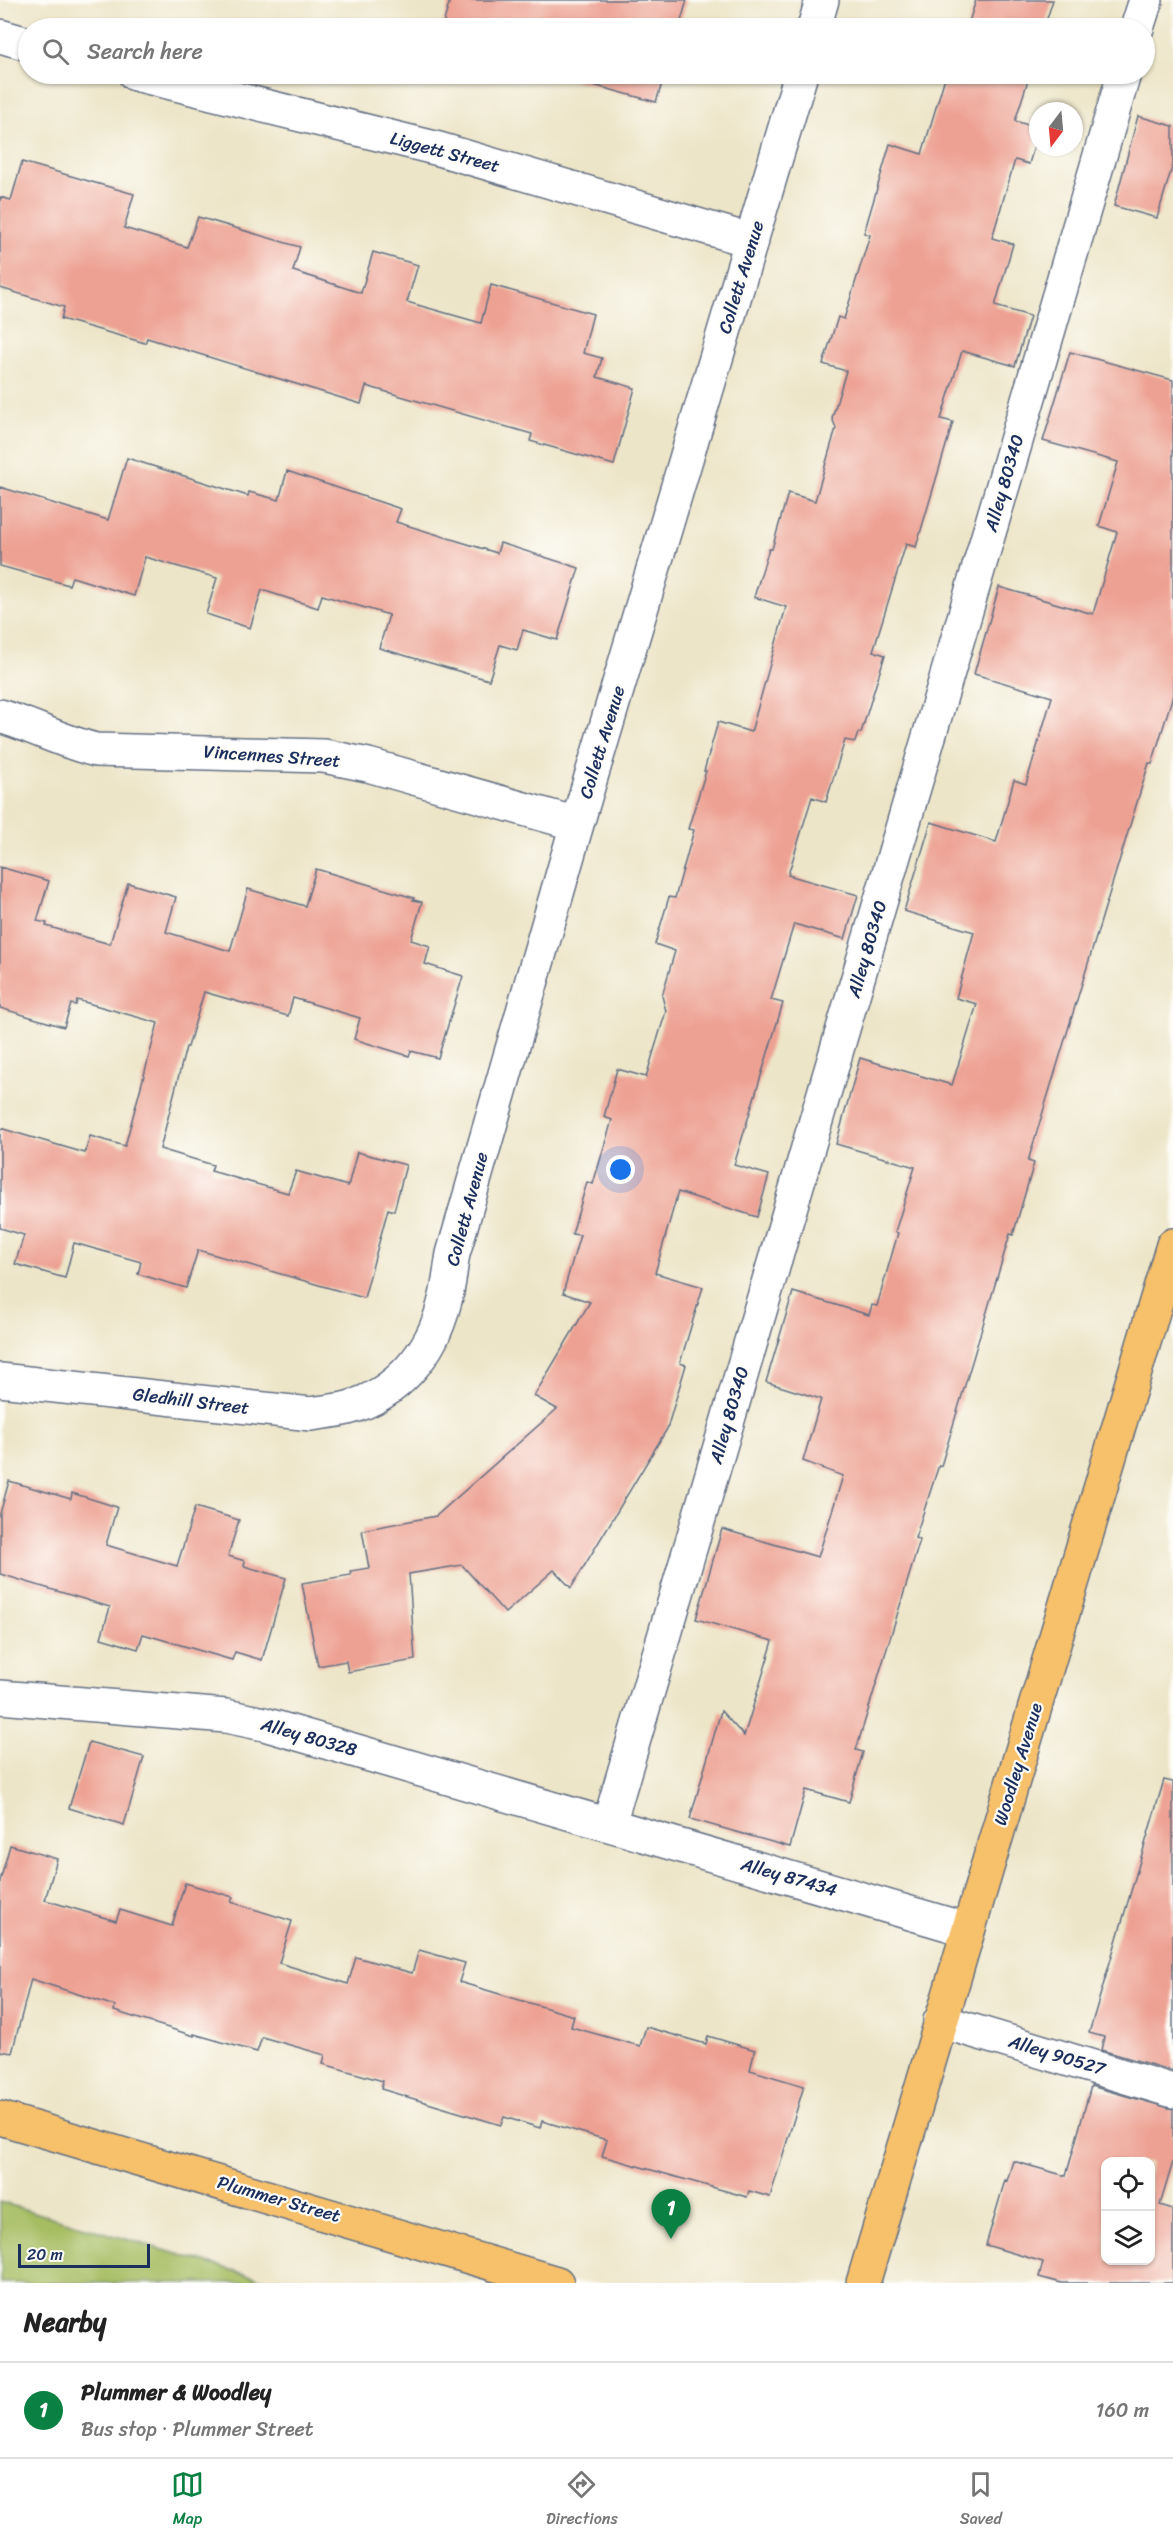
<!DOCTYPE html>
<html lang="en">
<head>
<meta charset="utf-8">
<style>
  :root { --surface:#fff; --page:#f2f2f2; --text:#222; --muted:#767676; --line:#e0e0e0; --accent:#0b8043 }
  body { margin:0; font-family:Sriracha,sans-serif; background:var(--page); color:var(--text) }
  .controls { position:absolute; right:18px; bottom:18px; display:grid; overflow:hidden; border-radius:12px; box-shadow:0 2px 4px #0004 }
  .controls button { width:54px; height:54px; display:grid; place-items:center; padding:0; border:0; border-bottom:2px solid var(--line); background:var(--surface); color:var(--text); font:30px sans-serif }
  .compass { position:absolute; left:1029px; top:102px; width:54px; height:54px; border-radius:50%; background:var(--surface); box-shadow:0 2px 4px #0004; rotate:196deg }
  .scale { position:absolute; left:18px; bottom:15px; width:132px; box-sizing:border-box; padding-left:6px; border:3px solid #1b2f5e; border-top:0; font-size:16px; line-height:21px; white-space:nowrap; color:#1b2f5e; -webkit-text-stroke:4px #fdfcf7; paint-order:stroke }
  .you { position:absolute; left:621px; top:1170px; width:21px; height:21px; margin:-15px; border:4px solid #fff; border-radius:50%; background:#1a73e8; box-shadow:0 0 0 9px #1a73e833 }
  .badge { display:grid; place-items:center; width:39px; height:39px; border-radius:50%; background:var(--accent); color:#fff; font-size:20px; font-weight:700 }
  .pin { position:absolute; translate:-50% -50px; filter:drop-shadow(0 2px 3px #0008) }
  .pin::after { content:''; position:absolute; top:32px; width:21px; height:18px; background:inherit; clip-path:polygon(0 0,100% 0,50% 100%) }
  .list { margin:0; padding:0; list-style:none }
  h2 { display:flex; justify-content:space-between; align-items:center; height:78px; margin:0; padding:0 24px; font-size:26px }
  h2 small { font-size:20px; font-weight:400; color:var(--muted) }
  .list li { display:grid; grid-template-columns:39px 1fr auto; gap:18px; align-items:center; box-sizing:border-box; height:96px; padding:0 24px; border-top:2px solid var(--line) }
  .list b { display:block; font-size:22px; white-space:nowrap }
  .list p { margin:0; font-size:20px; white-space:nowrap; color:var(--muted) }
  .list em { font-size:20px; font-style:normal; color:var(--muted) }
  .icon { flex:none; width:33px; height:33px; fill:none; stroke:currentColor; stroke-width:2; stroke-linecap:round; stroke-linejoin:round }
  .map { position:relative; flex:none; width:1173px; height:2283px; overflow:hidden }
  .search { position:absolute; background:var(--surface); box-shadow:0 2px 4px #0004; left:18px; right:18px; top:18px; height:66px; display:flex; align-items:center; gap:15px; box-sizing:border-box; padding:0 21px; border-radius:33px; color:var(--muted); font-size:22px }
  .sheet { height:174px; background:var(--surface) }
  nav { display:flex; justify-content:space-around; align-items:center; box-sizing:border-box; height:84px; border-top:2px solid var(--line); background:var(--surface); font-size:16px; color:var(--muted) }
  nav a { display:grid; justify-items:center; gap:3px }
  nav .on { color:var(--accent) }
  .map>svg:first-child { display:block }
  .green { fill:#a6bd62; stroke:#607660; stroke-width:1.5 }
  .building { fill:#eda193; fill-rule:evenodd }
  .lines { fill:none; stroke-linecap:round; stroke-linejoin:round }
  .minor-casing { stroke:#646f83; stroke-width:36 }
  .major-casing { stroke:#646f83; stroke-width:36 }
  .minor { stroke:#fff; stroke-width:33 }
  .major { stroke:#f7c06b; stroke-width:33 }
  .labels { text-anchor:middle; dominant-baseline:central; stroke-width:4.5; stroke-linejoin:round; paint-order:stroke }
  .street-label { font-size:18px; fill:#1b2f5e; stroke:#fdfcf7 }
</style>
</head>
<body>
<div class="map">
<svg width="1173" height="2283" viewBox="0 0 1173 2283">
  <rect width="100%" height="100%" fill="#fdfcf7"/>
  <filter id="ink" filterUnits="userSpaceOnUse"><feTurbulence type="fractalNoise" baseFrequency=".0167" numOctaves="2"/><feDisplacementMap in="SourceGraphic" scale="12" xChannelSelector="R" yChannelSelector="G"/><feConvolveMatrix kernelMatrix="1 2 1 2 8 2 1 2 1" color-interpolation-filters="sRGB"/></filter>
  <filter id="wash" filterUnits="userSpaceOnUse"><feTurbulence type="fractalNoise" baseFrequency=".008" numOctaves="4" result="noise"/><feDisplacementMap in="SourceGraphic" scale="24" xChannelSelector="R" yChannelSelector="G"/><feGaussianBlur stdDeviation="1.35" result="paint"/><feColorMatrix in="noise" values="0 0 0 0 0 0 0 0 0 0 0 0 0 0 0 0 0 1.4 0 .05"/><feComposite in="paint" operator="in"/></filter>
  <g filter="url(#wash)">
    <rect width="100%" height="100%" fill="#ede5c8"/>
    <path class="green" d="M 0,2202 L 276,2283 L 0,2283 Z"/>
    <g id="blocks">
      <path class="building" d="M 450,0 L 687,0 L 679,28 L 442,28 Z
        M 976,0 L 1053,0 L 1044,28 L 967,28 Z
        M 553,74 L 665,74 L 656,102 Z
        M 946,74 L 1030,74 L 1015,121 L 1038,128 L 1038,132 L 1029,164 L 1015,160 L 992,238 L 1013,244 L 995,306 L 1030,316 L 1015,366 L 962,351 L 941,419 L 953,422 L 916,547 L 906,544 L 873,651 L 885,655 L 861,733 L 858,733 L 855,742 L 845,740 L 826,802 L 812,797 L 788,875 L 858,895 L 845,939 L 794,924 L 771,1000 L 783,1003 L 734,1165 L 769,1175 L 757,1217 L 678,1192 L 655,1273 L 703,1287 L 680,1363 L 686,1365 L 667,1429 L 571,1588 L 554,1570 L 505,1613 L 462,1565 L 409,1574 L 415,1660 L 348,1672 L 346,1661 L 318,1666 L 302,1583 L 351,1575 L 350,1571 L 369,1568 L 362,1530 L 436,1516 L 557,1409 L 534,1396 L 590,1302 L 563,1293 L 580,1235 L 572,1234 L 587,1182 L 593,1184 L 612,1120 L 604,1117 L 617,1069 L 646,1077 L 666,1011 L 662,996 L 675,951 L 655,944 L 669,897 L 675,898 L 694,830 L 688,829 L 706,771 L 704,771 L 718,722 L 751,732 L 786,607 L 754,597 L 769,549 L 772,549 L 788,493 L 815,501 L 836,428 L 832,418 L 846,371 L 823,364 L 838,317 L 844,319 L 870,235 L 864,233 L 890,144 L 922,154 Z
        M 1138,116 L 1173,126 L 1173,164 L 1157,218 L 1114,206 Z
        M 22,162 L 134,194 L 124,228 L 187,247 L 198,217 L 300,247 L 293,271 L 361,293 L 373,252 L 418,265 L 407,302 L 481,323 L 491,285 L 593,314 L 583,353 L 602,358 L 597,377 L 635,388 L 614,465 L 530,441 L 532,434 L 366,386 L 361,404 L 147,338 L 145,343 L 61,319 L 64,307 L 0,288 L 0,197 L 11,200 Z
        M 1070,352 L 1173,380 L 1173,695 L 1152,764 L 1149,763 L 1028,1161 L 1034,1163 L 1013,1235 L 1010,1234 L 941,1466 L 939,1465 L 915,1538 L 920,1540 L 856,1750 L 863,1752 L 849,1802 L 806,1790 L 790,1847 L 690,1819 L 721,1711 L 744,1736 L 773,1641 L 696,1619 L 722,1529 L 818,1557 L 843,1476 L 803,1461 L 821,1399 L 766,1382 L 793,1292 L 869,1315 L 872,1305 L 877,1306 L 898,1233 L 895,1232 L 915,1167 L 836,1144 L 860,1058 L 952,1085 L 977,1004 L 956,998 L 974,932 L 904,911 L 931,822 L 996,842 L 1014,780 L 1026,784 L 1052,697 L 974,674 L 999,587 L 1093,614 L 1117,532 L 1099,526 L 1118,462 L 1043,441 Z
        M 127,458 L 248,496 L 249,492 L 279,500 L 287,471 L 401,509 L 396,522 L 497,553 L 500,543 L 579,568 L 557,640 L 523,630 L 517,650 L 500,645 L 489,680 L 379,648 L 389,615 L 322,595 L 318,608 L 262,590 L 250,628 L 206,614 L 217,578 L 145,557 L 134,596 L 72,577 L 69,585 L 0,566 L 0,487 L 108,520 Z
        M 0,867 L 49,881 L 37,921 L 47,923 L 46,926 L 110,944 L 128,883 L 176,897 L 166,932 L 230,951 L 248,889 L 305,906 L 316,869 L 414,898 L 413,900 L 422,902 L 411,940 L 430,946 L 425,964 L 463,976 L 438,1058 L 411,1051 L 409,1056 L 354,1039 L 360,1018 L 293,998 L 288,1016 L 204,992 L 188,1047 L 186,1047 L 160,1149 L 213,1165 L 211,1171 L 288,1193 L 296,1171 L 348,1186 L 357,1152 L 406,1165 L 394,1211 L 388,1209 L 364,1298 L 198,1250 L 186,1288 L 138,1274 L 141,1262 L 74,1243 L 65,1278 L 15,1264 L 24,1235 L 0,1228 L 0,1128 L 85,1153 L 90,1136 L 125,1146 L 158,1023 L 77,1000 L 76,1005 L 71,1004 L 64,1027 L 0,1008 Z
        M 9,1481 L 71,1499 L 72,1493 L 117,1507 L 106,1545 L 177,1566 L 195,1507 L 239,1520 L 228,1556 L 245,1561 L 244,1566 L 286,1578 L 262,1660 L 235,1652 L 232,1660 L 143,1634 L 138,1649 L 101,1638 L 110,1607 L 0,1574 L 0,1514 Z
        M 89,1742 L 144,1757 L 124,1825 L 69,1808 Z
        M 1164,1780 L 1173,1782 L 1173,2071 L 1101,2050 L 1104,2037 L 1089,2033 Z
        M 10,1845 L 57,1859 L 45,1900 L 116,1921 L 120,1910 L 172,1926 L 185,1883 L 233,1897 L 231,1902 L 292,1921 L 279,1963 L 348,1984 L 356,1957 L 412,1973 L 419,1950 L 465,1963 L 459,1982 L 574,2016 L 571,2027 L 640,2046 L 646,2027 L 706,2044 L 708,2036 L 755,2050 L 750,2070 L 804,2086 L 770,2197 L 749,2191 L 747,2197 L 602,2156 L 607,2140 L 542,2121 L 540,2128 L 504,2117 L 501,2125 L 381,2089 L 383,2081 L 323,2064 L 325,2055 L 262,2037 L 257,2052 L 194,2034 L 194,2036 L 114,2011 L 115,2006 L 31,1979 L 12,2053 L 0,2051 L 0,1881 Z
        M 1091,2086 L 1173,2109 L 1173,2162 L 1160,2205 L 1173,2209 L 1173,2283 L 1061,2283 L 1039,2277 L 1043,2262 L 986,2245 L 1005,2180 L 1007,2181 L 1013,2161 L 1066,2176 ZM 1106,2162 L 1150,2162 L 1150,2260 L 1106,2260 Z"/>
    </g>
  </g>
  <g filter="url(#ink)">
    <use href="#blocks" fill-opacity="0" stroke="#646f83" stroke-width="1.5"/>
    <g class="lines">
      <defs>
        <path id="minor" d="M 814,28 L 822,0
          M 1137,28 L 1146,0
          M 0,36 L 28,44
          M 135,74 L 439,149 L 752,241
          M 0,716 C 33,726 63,742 96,750 L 324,756 L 368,765 L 577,824
          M 0,1380 L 311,1414 C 323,1412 336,1411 348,1408 C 397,1394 432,1353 444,1304 C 449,1288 450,1270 453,1254 L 577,824 L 801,74
          M 0,1697 L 226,1716 L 264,1724 L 968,1930
          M 609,1824 L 1124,74
          M 940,2021 L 1173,2091"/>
        <path id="major" d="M 0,2118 L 557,2283
          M 863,2283 L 1173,1245"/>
      </defs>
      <use href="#minor" class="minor-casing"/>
      <use href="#major" class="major-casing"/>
      <use href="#minor" class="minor"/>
      <use href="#major" class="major"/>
    </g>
  </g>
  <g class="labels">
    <g class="street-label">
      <text transform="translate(445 152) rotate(15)">Liggett Street</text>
      <text transform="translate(741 277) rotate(-73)">Collett Avenue</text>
      <text transform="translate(1004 483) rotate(-74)">Alley 80340</text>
      <text transform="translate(602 742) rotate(-73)">Collett Avenue</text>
      <text transform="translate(272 756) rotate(4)">Vincennes Street</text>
      <text transform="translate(867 949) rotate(-74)">Alley 80340</text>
      <text transform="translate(467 1209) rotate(-75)">Collett Avenue</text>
      <text transform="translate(191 1401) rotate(7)">Gledhill Street</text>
      <text transform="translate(729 1415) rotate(-74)">Alley 80340</text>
      <text transform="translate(309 1737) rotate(16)">Alley 80328</text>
      <text transform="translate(1018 1764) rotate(-73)">Woodley Avenue</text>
      <text transform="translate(789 1877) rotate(16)">Alley 87434</text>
      <text transform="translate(1057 2055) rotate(17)">Alley 90527</text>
      <text transform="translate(279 2199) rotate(16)">Plummer Street</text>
    </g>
  </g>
</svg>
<div class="controls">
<button><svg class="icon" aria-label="locate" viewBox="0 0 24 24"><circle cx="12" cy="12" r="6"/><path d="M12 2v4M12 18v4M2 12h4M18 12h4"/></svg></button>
<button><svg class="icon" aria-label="layers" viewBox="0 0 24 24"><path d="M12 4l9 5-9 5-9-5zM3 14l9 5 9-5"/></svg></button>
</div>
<svg class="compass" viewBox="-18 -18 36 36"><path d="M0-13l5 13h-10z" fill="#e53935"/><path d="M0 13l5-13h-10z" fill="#767676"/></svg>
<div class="scale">20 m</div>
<div class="you"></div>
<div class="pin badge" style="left:671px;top:2239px">1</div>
<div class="search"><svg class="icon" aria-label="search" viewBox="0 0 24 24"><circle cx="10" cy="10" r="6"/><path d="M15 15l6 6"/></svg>Search here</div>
</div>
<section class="sheet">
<h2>Nearby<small></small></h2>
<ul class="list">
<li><span class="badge">1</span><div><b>Plummer &amp; Woodley</b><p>Bus stop · Plummer Street</p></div><em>160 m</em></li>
</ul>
</section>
<nav>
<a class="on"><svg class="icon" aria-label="map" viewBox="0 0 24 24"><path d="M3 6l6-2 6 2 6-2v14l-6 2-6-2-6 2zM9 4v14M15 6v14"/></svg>Map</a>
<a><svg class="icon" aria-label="directions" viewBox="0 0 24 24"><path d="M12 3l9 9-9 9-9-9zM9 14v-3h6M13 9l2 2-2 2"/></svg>Directions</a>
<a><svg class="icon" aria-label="saved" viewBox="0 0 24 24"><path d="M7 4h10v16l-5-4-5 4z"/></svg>Saved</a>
</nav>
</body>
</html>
